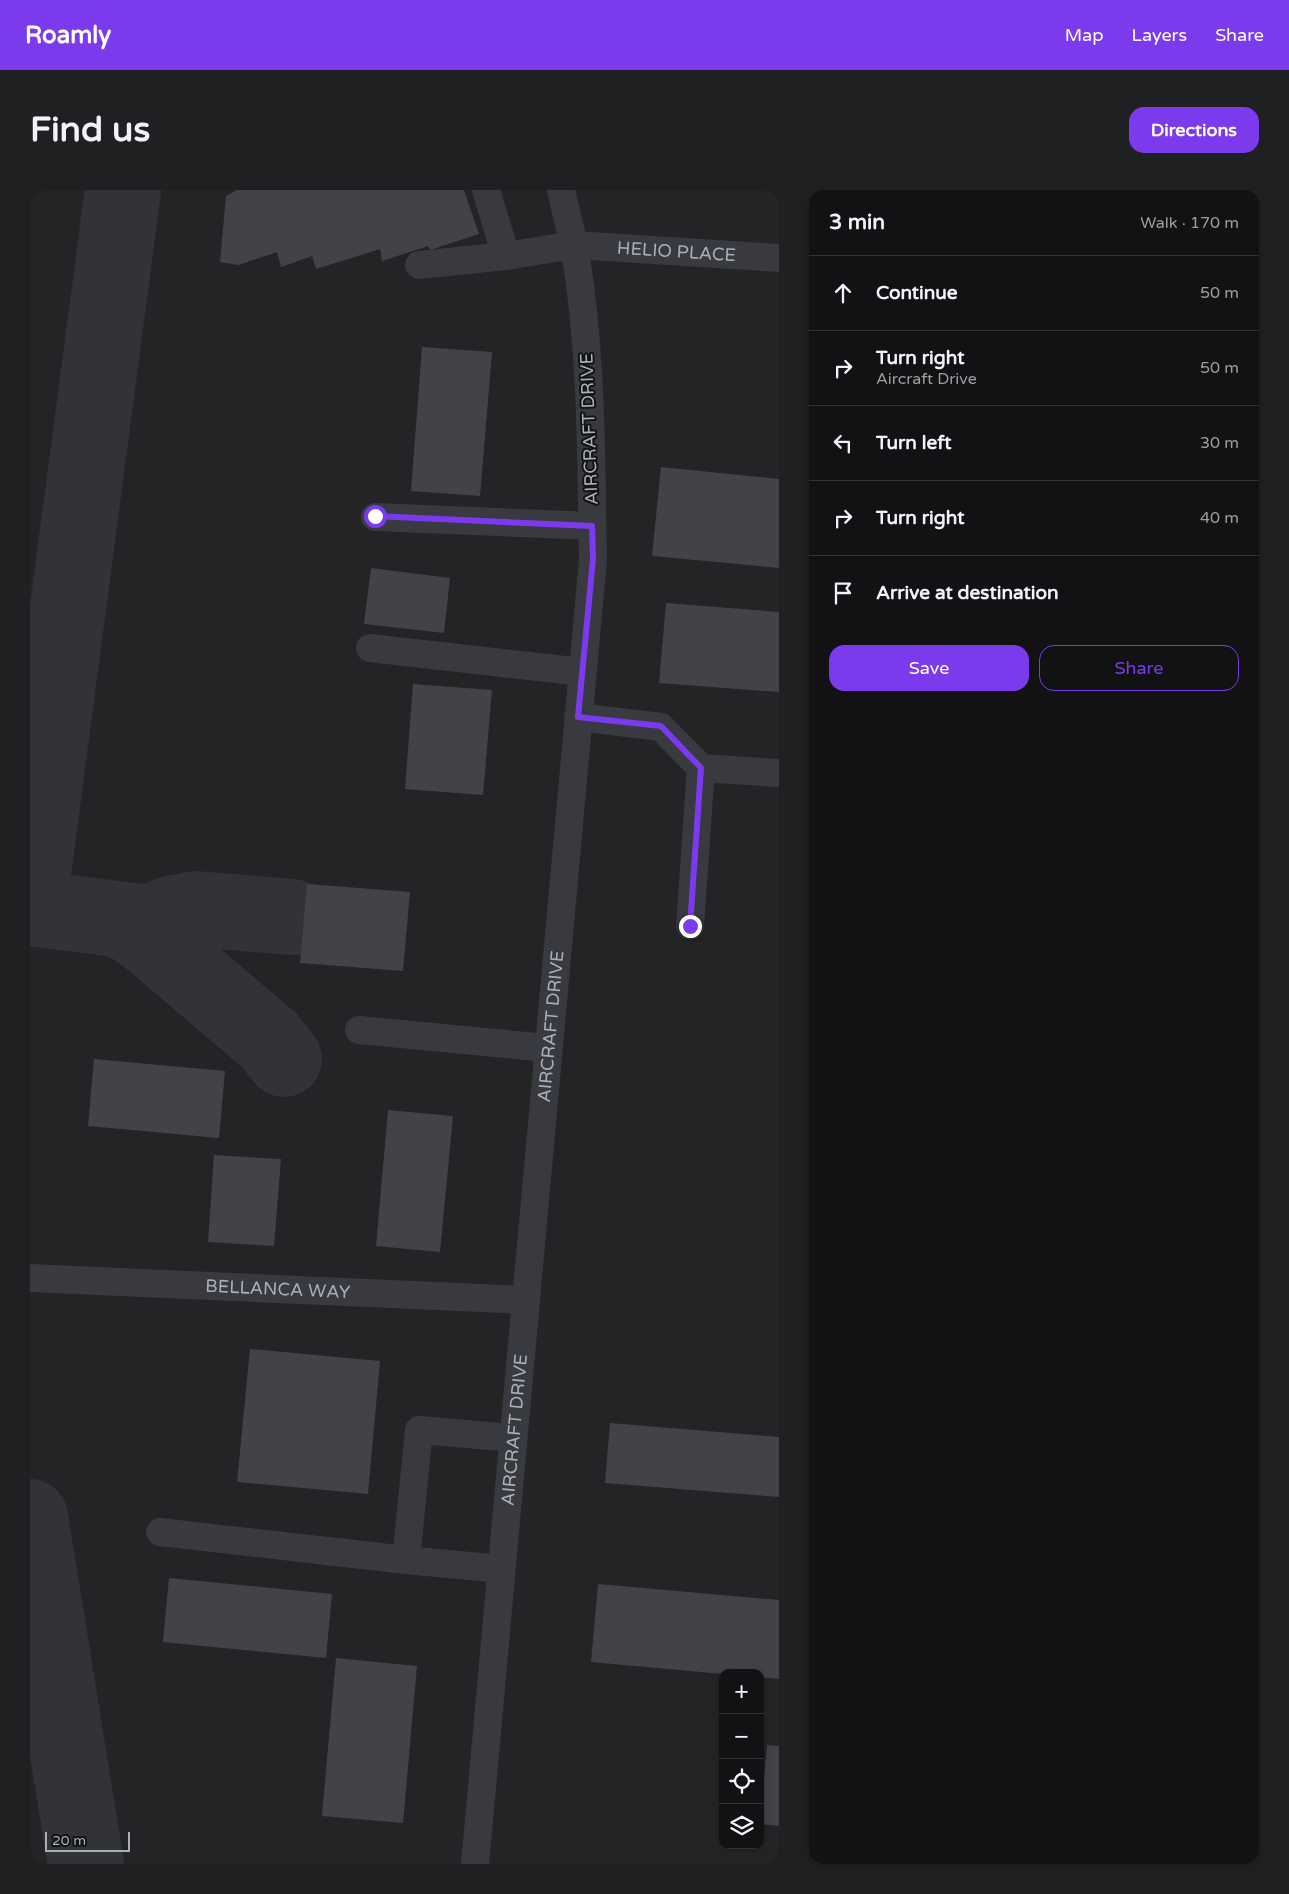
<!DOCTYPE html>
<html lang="en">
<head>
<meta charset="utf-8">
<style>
  :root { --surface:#121214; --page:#1f2022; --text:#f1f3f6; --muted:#9c9ea0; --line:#313234; --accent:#7c3aed }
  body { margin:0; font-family:"Varela Round",sans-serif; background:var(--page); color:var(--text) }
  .controls { position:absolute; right:15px; bottom:15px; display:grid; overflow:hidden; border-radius:10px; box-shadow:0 2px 8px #0003 }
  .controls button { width:45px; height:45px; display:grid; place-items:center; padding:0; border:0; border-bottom:1px solid var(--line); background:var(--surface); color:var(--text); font:25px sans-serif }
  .scale { position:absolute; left:15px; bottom:12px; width:85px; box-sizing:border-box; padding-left:5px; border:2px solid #a9afba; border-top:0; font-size:14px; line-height:18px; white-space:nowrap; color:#a9afba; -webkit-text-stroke:4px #131315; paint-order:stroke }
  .stop { position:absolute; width:15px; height:15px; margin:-11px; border:4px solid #7c3aed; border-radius:50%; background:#fff }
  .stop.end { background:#7c3aed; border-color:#fff; box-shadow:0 1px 5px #0008 }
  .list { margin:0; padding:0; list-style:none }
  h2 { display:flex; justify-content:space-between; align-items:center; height:65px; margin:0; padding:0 20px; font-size:21px }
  h2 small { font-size:16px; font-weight:400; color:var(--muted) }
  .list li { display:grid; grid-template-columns:32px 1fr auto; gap:15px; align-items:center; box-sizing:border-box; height:75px; padding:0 20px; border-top:1px solid var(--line) }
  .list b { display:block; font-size:19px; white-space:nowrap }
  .list p { margin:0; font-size:16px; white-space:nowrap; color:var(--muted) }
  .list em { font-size:16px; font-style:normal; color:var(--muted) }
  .actions { display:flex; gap:10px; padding:15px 20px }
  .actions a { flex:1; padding:11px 0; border:1px solid var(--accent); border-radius:15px; text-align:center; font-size:18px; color:var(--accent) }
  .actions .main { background:var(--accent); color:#fff }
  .icon { flex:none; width:28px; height:28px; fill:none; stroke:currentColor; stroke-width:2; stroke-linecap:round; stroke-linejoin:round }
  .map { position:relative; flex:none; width:749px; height:1674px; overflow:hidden; border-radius:15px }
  header { display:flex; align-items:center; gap:30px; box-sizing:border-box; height:70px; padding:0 25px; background:var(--accent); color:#fff }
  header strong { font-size:24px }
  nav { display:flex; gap:28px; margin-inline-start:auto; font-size:18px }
  .intro { display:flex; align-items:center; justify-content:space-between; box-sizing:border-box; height:120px; padding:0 30px }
  h1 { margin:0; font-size:35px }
  .button { padding:12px 22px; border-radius:15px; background:var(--accent); color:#fff; font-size:18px; font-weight:700 }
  main { display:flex; gap:30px; padding:0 30px }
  aside { flex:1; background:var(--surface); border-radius:15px; box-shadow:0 2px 8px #0003 }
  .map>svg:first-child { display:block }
  .built { fill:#242427; fill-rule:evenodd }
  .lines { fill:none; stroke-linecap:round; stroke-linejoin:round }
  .taxiway { stroke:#323337; stroke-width:76 }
  .building { fill:#424347 }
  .minor { stroke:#383a3f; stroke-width:28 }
  .route { stroke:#7c3aed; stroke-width:6 }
  .labels { text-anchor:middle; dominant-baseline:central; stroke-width:4; stroke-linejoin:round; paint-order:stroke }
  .street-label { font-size:18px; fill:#a9afba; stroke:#131315 }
</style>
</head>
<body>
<header>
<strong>Roamly</strong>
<nav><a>Map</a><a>Layers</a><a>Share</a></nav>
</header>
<div class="intro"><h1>Find us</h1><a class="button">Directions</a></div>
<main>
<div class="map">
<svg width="749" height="1674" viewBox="0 0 749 1674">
  <rect width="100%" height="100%" fill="#18181a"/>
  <path class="built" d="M 0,0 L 749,0 L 749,1674 L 0,1674 ZM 693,1483 L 730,1483 L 730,1655 L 693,1655 Z"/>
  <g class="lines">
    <path class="taxiway" d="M 0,706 L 93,0
      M 0,718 L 110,732 L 128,730 L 139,724 L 166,719 L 262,727
      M 88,730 L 104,737 L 120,749 L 239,850 L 254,869
      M 0,1327 L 56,1674"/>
  </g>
  <path class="building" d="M 207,0 L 434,0 L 449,44 L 400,60 L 398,56 L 352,71 L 350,59 L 286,79 L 282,66 L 251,77 L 247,62 L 208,75 L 190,72 L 196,6 Z
    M 392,157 L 462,162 L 450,306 L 381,301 Z
    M 631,277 L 749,289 L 749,378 L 622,366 Z
    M 341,378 L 420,388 L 414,443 L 334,434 Z
    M 636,413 L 749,422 L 749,502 L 629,493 Z
    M 383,494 L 462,500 L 453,605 L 375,599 Z
    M 277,694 L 380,702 L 373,781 L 270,773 Z
    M 64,869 L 195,881 L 189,948 L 58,936 Z
    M 358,920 L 423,926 L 410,1062 L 346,1056 Z
    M 184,965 L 251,969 L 244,1056 L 178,1052 Z
    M 220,1159 L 350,1171 L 338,1304 L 207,1292 Z
    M 580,1233 L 749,1247 L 749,1307 L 575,1293 Z
    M 139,1388 L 302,1404 L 296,1468 L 133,1452 Z
    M 568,1394 L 749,1410 L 749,1489 L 730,1487 L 730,1483 L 693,1484 L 561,1472 Z
    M 306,1468 L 387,1476 L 373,1633 L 292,1626 Z
    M 737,1555 L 749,1556 L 749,1636 L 730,1634 Z"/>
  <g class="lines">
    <g class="minor">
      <path d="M 456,0 L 476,66"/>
      <path id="s1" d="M 389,75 L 476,66 L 544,55 L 749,68"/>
      <path d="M 345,327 L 562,336"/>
      <path d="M 340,458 L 552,482"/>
      <path d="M 548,527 L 631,537 L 671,578 L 749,583"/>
      <path d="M 660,736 L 671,578"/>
      <path d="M 329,840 L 518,858"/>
      <path id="s2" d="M 0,1088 L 495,1110"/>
      <path d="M 130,1342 L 376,1370 L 471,1379"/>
      <path d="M 376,1370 L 389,1240 L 483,1248"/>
      <path id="s3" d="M 445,1674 L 563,369 C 561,264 562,159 544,55 C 540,37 535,18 531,0"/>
    </g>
  </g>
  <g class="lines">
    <path class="route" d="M 345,326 L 562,336 L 563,369 L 548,527 L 631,536 L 671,578 L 660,736"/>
  </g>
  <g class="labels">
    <g class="street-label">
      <text stroke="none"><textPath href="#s1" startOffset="259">HELIO PLACE</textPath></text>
      <text transform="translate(559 239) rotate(-92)">AIRCRAFT DRIVE</text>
      <text stroke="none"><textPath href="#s3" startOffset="841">AIRCRAFT DRIVE</textPath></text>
      <text stroke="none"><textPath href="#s2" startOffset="248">BELLANCA WAY</textPath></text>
      <text stroke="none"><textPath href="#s3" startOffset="436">AIRCRAFT DRIVE</textPath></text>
    </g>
  </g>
</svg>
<div class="controls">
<button>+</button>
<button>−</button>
<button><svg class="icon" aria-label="locate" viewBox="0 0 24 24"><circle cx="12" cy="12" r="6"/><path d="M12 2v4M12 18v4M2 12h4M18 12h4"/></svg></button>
<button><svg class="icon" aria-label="layers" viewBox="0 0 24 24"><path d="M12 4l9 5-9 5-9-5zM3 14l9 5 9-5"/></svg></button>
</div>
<div class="scale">20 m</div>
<div class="stop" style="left:345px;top:326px"></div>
<div class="stop end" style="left:660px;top:736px"></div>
</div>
<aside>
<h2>3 min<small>Walk · 170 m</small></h2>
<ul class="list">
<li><svg class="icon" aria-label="ahead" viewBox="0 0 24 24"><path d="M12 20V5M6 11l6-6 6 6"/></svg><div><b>Continue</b></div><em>50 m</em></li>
<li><svg class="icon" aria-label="right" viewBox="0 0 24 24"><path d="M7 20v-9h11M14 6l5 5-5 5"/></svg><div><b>Turn right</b><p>Aircraft Drive</p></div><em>50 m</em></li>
<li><svg class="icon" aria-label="left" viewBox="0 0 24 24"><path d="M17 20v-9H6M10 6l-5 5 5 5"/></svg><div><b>Turn left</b></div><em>30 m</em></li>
<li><svg class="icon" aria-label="right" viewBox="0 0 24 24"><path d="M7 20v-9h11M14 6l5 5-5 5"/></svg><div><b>Turn right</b></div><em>40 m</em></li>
<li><svg class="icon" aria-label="arrive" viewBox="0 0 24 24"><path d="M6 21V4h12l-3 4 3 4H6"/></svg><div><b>Arrive at destination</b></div></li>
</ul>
<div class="actions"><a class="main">Save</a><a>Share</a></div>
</aside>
</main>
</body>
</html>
